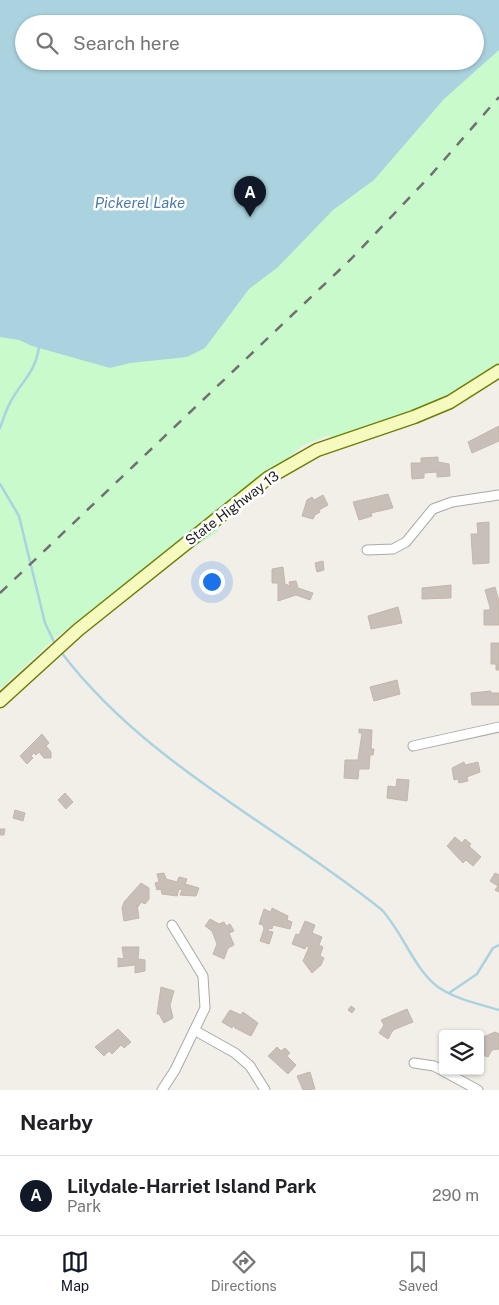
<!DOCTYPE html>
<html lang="en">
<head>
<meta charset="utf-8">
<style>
  :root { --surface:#fff; --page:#f2f2f2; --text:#202124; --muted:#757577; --line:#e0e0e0; --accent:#111827 }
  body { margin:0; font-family:"Public Sans",sans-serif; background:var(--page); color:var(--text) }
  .controls { position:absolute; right:15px; bottom:15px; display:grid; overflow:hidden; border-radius:5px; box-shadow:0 1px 4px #0004 }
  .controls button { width:45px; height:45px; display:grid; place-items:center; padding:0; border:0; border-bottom:1px solid var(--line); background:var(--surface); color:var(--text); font:25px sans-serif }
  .you { position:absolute; left:211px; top:581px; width:18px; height:18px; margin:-12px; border:4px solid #fff; border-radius:50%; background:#1a73e8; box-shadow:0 0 0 8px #1a73e833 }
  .badge { display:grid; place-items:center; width:32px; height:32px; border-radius:50%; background:var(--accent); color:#fff; font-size:16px; font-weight:700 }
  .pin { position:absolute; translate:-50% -41px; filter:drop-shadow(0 1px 2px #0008) }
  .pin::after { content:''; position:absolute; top:26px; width:18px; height:15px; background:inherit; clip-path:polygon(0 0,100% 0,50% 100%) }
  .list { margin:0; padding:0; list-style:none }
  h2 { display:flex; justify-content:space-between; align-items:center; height:65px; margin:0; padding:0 20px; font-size:21px }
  h2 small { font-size:16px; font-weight:400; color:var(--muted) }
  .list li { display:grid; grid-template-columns:32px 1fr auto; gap:15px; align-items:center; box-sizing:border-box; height:80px; padding:0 20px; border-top:1px solid var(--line) }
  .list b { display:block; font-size:19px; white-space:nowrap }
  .list p { margin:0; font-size:16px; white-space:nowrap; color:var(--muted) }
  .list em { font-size:16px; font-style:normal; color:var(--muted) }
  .icon { flex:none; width:28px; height:28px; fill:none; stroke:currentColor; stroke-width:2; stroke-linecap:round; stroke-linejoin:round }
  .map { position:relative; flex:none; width:499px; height:1090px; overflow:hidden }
  .search { position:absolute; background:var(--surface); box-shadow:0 1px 4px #0004; left:15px; right:15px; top:15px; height:55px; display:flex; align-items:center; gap:12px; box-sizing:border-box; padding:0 18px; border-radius:28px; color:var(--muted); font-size:19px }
  .sheet { height:145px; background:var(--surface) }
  nav { display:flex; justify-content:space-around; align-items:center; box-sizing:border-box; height:70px; border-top:1px solid var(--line); background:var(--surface); font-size:14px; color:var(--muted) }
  nav a { display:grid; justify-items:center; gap:2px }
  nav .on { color:var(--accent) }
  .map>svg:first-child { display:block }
  .park { fill:#c8facc; fill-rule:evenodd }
  .water { fill:#aad3df; fill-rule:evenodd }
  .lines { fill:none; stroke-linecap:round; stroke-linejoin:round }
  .stream { stroke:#aad3df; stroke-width:2.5 }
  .building { fill:#c7bfb8; stroke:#c4b6ab }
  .street-casing { stroke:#a9a9a9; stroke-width:11 }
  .secondary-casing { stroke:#707d05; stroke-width:15 }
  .street { stroke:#fff; stroke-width:9 }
  .secondary { stroke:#f7fabf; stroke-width:12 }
  .rail { stroke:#707070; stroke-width:2.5; stroke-dasharray:10 10; stroke-linecap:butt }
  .labels { text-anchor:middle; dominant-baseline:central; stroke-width:5; stroke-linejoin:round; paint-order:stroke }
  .street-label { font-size:14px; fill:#222; stroke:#fff }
  .water-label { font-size:15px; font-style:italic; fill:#4a7aab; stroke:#fff }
</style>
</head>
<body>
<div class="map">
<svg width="499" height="1090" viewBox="0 0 499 1090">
  <rect width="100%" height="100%" fill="#f2efe9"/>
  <path class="park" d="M 0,0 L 499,0 L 499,372 L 420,415 L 332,448 L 329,435 L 302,446 L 212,524 L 219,531 L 60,634 L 0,689 ZM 24,24 L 475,24 L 475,61 L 24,61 Z"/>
  <path class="water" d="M 0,0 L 499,0 L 499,50 L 444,99 L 374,180 L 333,210 L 278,267 L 249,289 L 205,348 L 187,357 L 130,363 L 110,368 L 32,346 L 19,340 L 0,337 ZM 24,24 L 475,24 L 475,61 L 24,61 Z"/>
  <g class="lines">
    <path class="stream" d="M 0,428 C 4,417 7,406 14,396 C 25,378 35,371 39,348
      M 0,484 L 19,516 L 45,623 L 56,646
      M 61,652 C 146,764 275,824 382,910 C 403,933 414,969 438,987 C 455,999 479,1004 499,1010
      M 449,993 L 477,974 L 493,948 L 499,945"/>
  </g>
  <path class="building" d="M 499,426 L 499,441 L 472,453 L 468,442 Z
    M 438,457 L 438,462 L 449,464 L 450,476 L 437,477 L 437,472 L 424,473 L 424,478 L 412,479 L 411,463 L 421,463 L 421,458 Z
    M 388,494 L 393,508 L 371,513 L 372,516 L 359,520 L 353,502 Z
    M 323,495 L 328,505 L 319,510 L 320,512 L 315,515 L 313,519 L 302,516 L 307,500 L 312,497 L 314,500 Z
    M 489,522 L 489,563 L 473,564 L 471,534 L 478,534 L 477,523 Z
    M 323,561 L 324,570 L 317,572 L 315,563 Z
    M 283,567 L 285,584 L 290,586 L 289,582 L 296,581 L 298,588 L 313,593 L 310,600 L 296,595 L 278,601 L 278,583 L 272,583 L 272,569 Z
    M 451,585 L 451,598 L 422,599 L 422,588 Z
    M 495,587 L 499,601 L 499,625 L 484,625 L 484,610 L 490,610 L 490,607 L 485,590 Z
    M 398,607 L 402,623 L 371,629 L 368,616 Z
    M 491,643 L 499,643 L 499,670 L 496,670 L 496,664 L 491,664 Z
    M 397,680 L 400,694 L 374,701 L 370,687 Z
    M 491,691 L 491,693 L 499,693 L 499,705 L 472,705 L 471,693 Z
    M 359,729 L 372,730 L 371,749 L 374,749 L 373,755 L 370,755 L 369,769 L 359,769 L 358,779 L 344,778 L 345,760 L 358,760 L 362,733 L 359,733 Z
    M 42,734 L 49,743 L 46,746 L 51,752 L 51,758 L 44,758 L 39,752 L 36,755 L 34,753 L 31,756 L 33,758 L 27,764 L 20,756 Z
    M 464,762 L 465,765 L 478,762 L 480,772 L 467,777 L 468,781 L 459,783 L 458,779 L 454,780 L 452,768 Z
    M 397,779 L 409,780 L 407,801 L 387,798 L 388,786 L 396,787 Z
    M 65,793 L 73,802 L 66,809 L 58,800 Z
    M 15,810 L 25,813 L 23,821 L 13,818 Z
    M 0,829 L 5,829 L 4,835 L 0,835 Z
    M 455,837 L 462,843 L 465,839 L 471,844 L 469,846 L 481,857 L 473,866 L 466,860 L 463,863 L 447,846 Z
    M 164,873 L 166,879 L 177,882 L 179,877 L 187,879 L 185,884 L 199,888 L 196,896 L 180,895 L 182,890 L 179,889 L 177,896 L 162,894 L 161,889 L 157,890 L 155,883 L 159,882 L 157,874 Z
    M 495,873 L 499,875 L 499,892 L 495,890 L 498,886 L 490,881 Z
    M 141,883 L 149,888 L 149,899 L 145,904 L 141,902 L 138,907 L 137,905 L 139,918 L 124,921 L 122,908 L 124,902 Z
    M 272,908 L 288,916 L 287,920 L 292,922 L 290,929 L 273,925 L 272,929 L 269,928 L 268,931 L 273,932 L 269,944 L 260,941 L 264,929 L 263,925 L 259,924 L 264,909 L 271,912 Z
    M 210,919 L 219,924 L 224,922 L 226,926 L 230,924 L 234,931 L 229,933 L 234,945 L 228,948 L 224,959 L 213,954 L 217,944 L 212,931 L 205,926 Z
    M 305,921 L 315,925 L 312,933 L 322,937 L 319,945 L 323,947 L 320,956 L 324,958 L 321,965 L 312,973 L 303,961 L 309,947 L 306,946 L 305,949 L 292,944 L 296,934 L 299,935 Z
    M 122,947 L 139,947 L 138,959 L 145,960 L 145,971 L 135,973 L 135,965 L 118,967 L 118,958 L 124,959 Z
    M 161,987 L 174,991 L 170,1005 L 173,1018 L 164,1023 L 159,1014 L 157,1014 Z
    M 351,1006 L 355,1009 L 352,1013 L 348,1010 Z
    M 407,1009 L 413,1022 L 393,1030 L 388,1039 L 379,1033 L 384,1025 L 381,1020 Z
    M 230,1010 L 241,1015 L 243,1012 L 258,1023 L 251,1036 L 235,1028 L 233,1025 L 232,1028 L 222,1022 Z
    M 118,1029 L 131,1042 L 124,1048 L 121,1045 L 112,1054 L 109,1051 L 104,1056 L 95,1047 Z
    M 495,1032 L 499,1034 L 499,1049 L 492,1050 L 488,1057 L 480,1054 L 483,1047 L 481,1038 Z
    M 277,1047 L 281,1051 L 285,1048 L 290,1053 L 287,1056 L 296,1065 L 288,1074 L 268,1056 Z
    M 310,1072 L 315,1089 L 303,1090 L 297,1076 Z"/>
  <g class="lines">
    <defs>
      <path id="street" d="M 367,550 L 393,549 L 406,542 L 433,509 L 452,502 L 499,495
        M 413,746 L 499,727
        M 194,1030 L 235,1053 L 250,1066 L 265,1090
        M 414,1063 L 434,1066 L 443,1071
        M 443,1071 L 478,1090
        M 162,1090 L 175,1070 L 205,1008 L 203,976 L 172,925"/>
      <path id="secondary" d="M 0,701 L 78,630 L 268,478 L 317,450 L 414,417 L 450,402 L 499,371"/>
    </defs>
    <use href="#street" class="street-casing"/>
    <use href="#secondary" class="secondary-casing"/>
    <use href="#street" class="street"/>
    <use href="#secondary" class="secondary"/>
    <path class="rail" d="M 0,593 L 351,259 L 430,176 L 499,97"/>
  </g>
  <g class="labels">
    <g class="street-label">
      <text transform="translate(232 508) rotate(-37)">State Highway 13</text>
    </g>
    <g class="water-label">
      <text x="140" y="202">Pickerel Lake</text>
    </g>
  </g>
</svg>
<div class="controls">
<button><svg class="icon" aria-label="layers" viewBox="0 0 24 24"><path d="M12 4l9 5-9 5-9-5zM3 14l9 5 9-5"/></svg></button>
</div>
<div class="you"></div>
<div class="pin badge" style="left:250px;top:217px">A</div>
<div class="search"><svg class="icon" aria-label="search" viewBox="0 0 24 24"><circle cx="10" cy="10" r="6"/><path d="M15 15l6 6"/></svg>Search here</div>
</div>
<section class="sheet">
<h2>Nearby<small></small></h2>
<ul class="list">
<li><span class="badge">A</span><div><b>Lilydale-Harriet Island Park</b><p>Park</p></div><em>290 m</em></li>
</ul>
</section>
<nav>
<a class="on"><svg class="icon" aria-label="map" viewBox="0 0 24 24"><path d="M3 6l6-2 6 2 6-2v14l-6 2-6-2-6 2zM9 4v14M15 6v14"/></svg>Map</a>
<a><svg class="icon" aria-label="directions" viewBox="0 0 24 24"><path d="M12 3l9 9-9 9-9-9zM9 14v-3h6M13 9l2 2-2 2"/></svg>Directions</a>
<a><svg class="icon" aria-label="saved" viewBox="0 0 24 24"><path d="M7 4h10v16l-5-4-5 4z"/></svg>Saved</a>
</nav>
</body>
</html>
